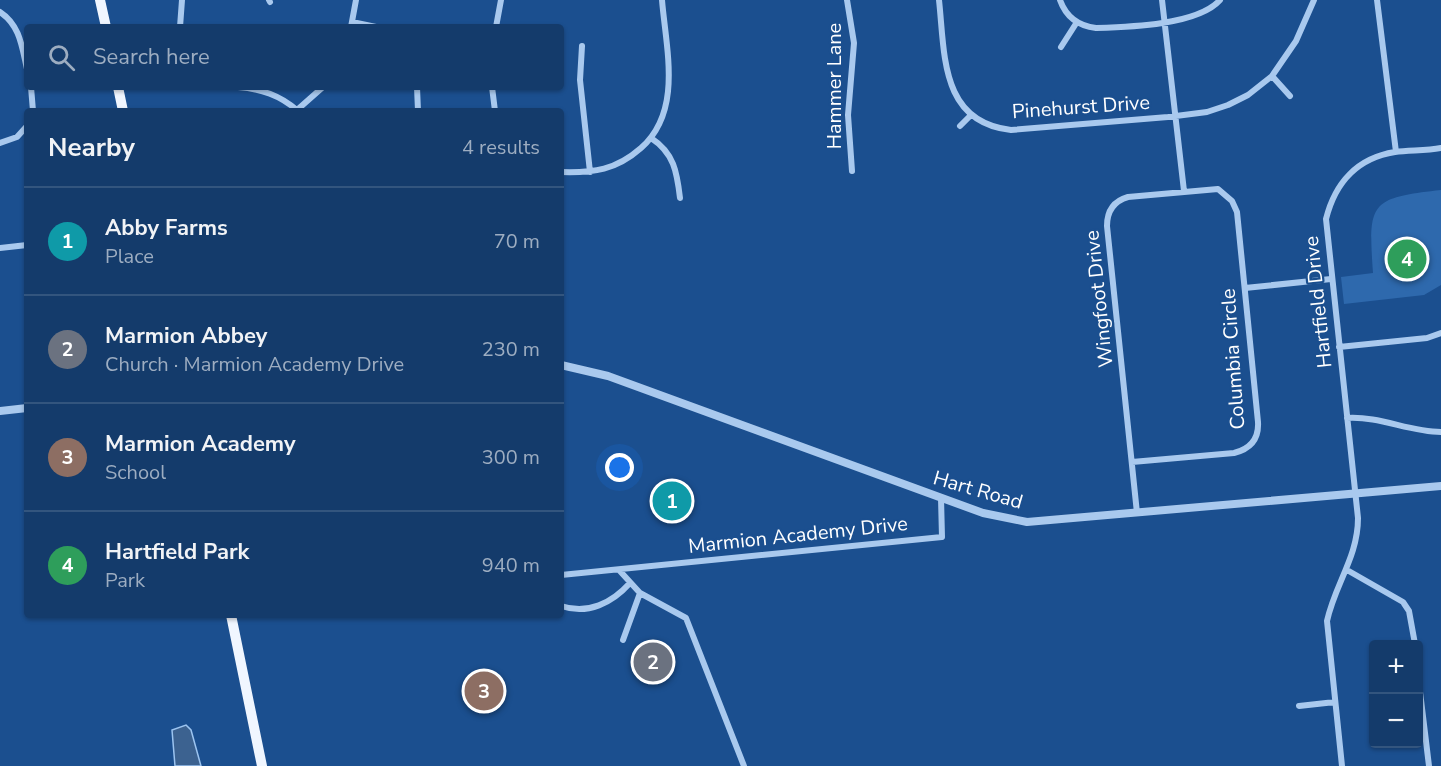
<!DOCTYPE html>
<html lang="en">
<head>
<meta charset="utf-8">
<style>
  :root { --surface:#143b6b; --page:#1d4271; --text:#f1f3f6; --muted:#9dadc1; --line:#33557e; --accent:#e797bd }
  body { margin:0; font-family:"Nunito Sans",sans-serif; background:var(--page); color:var(--text) }
  .controls { position:absolute; right:18px; bottom:18px; display:grid; overflow:hidden; border-radius:6px; box-shadow:0 2px 4px #0004 }
  .controls button { width:54px; height:54px; display:grid; place-items:center; padding:0; border:0; border-bottom:2px solid var(--line); background:var(--surface); color:var(--text); font:30px sans-serif }
  .you { position:absolute; left:620px; top:468px; width:21px; height:21px; margin:-15px; border:4px solid #fff; border-radius:50%; background:#1a73e8; box-shadow:0 0 0 9px #1a73e833 }
  .badge { display:grid; place-items:center; width:39px; height:39px; border-radius:50%; background:var(--accent); color:#fff; font-size:20px; font-weight:700 }
  .pin { position:absolute; translate:-50% -50%; border:3px solid #fff; box-shadow:0 2px 6px #0006 }
  .list { margin:0; padding:0; list-style:none }
  h2 { display:flex; justify-content:space-between; align-items:center; height:78px; margin:0; padding:0 24px; font-size:26px }
  h2 small { font-size:20px; font-weight:400; color:var(--muted) }
  .list li { display:grid; grid-template-columns:39px 1fr auto; gap:18px; align-items:center; box-sizing:border-box; height:108px; padding:0 24px; border-top:2px solid var(--line) }
  .list b { display:block; font-size:22px; white-space:nowrap }
  .list p { margin:0; font-size:20px; white-space:nowrap; color:var(--muted) }
  .list em { font-size:20px; font-style:normal; color:var(--muted) }
  .icon { flex:none; width:33px; height:33px; fill:none; stroke:currentColor; stroke-width:2; stroke-linecap:round; stroke-linejoin:round }
  .map { position:relative; flex:none; width:1441px; height:766px; overflow:hidden }
  .search { position:absolute; background:var(--surface); box-shadow:0 2px 4px #0004; left:24px; top:24px; width:540px; height:66px; display:flex; align-items:center; gap:15px; box-sizing:border-box; padding:0 21px; border-radius:6px; color:var(--muted); font-size:22px }
  .panel { position:absolute; background:var(--surface); box-shadow:0 2px 4px #0004; left:24px; top:108px; width:540px; height:510px; border-radius:6px }
  .map>svg:first-child { display:block }
  .green { fill:#2e69ad }
  .water { fill:#3c6290; stroke:#9cc4f0; stroke-width:1.5 }
  .lines { fill:none; stroke-linecap:round; stroke-linejoin:round }
  .minor { stroke:#a9c9ee; stroke-width:6 }
  .tertiary { stroke:#a9c9ee; stroke-width:8 }
  .primary { stroke:#f0f6ff; stroke-width:10 }
  .labels { text-anchor:middle; dominant-baseline:central; stroke-width:4.5; stroke-linejoin:round; paint-order:stroke }
  .street-label { font-size:20px; fill:#fff; stroke:#1b4f8f }
</style>
</head>
<body>
<div class="map">
<svg width="1441" height="766" viewBox="0 0 1441 766">
  <rect width="100%" height="100%" fill="#1b4f8f"/>
  <path class="green" d="M 1441,190 L 1441,285 L 1424,295 L 1344,304 L 1341,277 L 1373,273 C 1368,202 1370,198 1441,190 Z"/>
  <path class="water" d="M 186,725 L 191,730 L 201,766 L 175,766 L 172,730 Z"/>
  <g class="lines">
    <path class="minor" d="M 269,0 L 270,2
      M 847,0 L 854,43 L 848,115 L 852,171
      M 939,0 C 945,54 940,122 1011,130 L 1168,117 L 1207,112 L 1228,105 L 1248,95 L 1272,76 L 1296,41 L 1314,0
      M 1060,0 C 1066,17 1079,26 1096,28 C 1129,27 1198,25 1220,0
      M 1162,0 L 1184,191
      M 1377,0 L 1396,152
      M 0,12 C 20,25 22,47 27,69
      M 352,22 L 376,27
      M 180,27 L 182,0
      M 351,27 L 356,0
      M 496,27 L 501,0
      M 582,46 L 580,80 L 590,172
      M 1061,47 L 1077,22
      M 1272,76 L 1290,96
      M 31,87 L 33,111
      M 238,87 C 261,89 280,95 298,111
      M 417,87 L 418,111
      M 492,87 L 495,111
      M 297,110 L 323,87
      M 960,126 L 971,115
      M 651,138 C 674,153 677,172 680,198
      M 0,143 L 17,137 L 27,126
      M 561,172 C 594,173 616,170 641,148 C 683,111 666,49 662,0
      M 0,248 L 27,245
      M 1245,288 L 1331,279
      M 1339,347 L 1427,338 L 1441,333
      M 1347,418 C 1380,416 1409,432 1441,432
      M 1132,462 L 1234,453 C 1250,449 1259,439 1258,422 L 1237,212 L 1232,201 L 1218,189 L 1128,197 C 1114,201 1107,211 1107,226 L 1137,513
      M 619,570 L 640,593 L 686,618 L 744,766
      M 1347,570 L 1403,602 L 1409,611 L 1415,644
      M 561,575 L 942,537 L 941,498
      M 561,606 C 588,615 612,603 630,583
      M 623,640 L 640,593
      M 1418,675 L 1429,766
      M 1299,706 L 1335,702
      M 1342,766 L 1327,621 C 1335,584 1358,557 1358,518 L 1326,219 C 1335,183 1357,158 1395,152 C 1410,150 1426,151 1441,148"/>
    <path class="tertiary" d="M 561,365 L 608,376 L 983,513 L 1027,522 L 1441,486
      M 0,411 L 27,408"/>
    <path class="primary" d="M 100,0 L 106,27
      M 118,87 L 123,111
      M 231,615 L 262,766"/>
  </g>
  <g class="labels">
    <g class="street-label">
      <text transform="translate(834 86) rotate(-90)">Hammer Lane</text>
      <text transform="translate(1081 107) rotate(-4)">Pinehurst Drive</text>
      <text transform="translate(1099 299) rotate(-96)">Wingfoot Drive</text>
      <text transform="translate(1318 302) rotate(-96)">Hartfield Drive</text>
      <text transform="translate(1233 359) rotate(-94)">Columbia Circle</text>
      <text transform="translate(978 490) rotate(16)">Hart Road</text>
      <text transform="translate(798 535) rotate(-6)">Marmion Academy Drive</text>
    </g>
  </g>
</svg>
<div class="controls">
<button>+</button>
<button>−</button>
</div>
<div class="you"></div>
<div class="pin badge" style="left:672px;top:501px;background:#0f9aa8">1</div>
<div class="pin badge" style="left:653px;top:662px;background:#6b7280">2</div>
<div class="pin badge" style="left:484px;top:691px;background:#8d6e63">3</div>
<div class="pin badge" style="left:1407px;top:259px;background:#2e9e5b">4</div>
<div class="search"><svg class="icon" aria-label="search" viewBox="0 0 24 24"><circle cx="10" cy="10" r="6"/><path d="M15 15l6 6"/></svg>Search here</div>
<section class="panel">
<h2>Nearby<small>4 results</small></h2>
<ul class="list">
<li><span class="badge" style="background:#0f9aa8">1</span><div><b>Abby Farms</b><p>Place</p></div><em>70 m</em></li>
<li><span class="badge" style="background:#6b7280">2</span><div><b>Marmion Abbey</b><p>Church · Marmion Academy Drive</p></div><em>230 m</em></li>
<li><span class="badge" style="background:#8d6e63">3</span><div><b>Marmion Academy</b><p>School</p></div><em>300 m</em></li>
<li><span class="badge" style="background:#2e9e5b">4</span><div><b>Hartfield Park</b><p>Park</p></div><em>940 m</em></li>
</ul>
</section>
</div>
</body>
</html>
